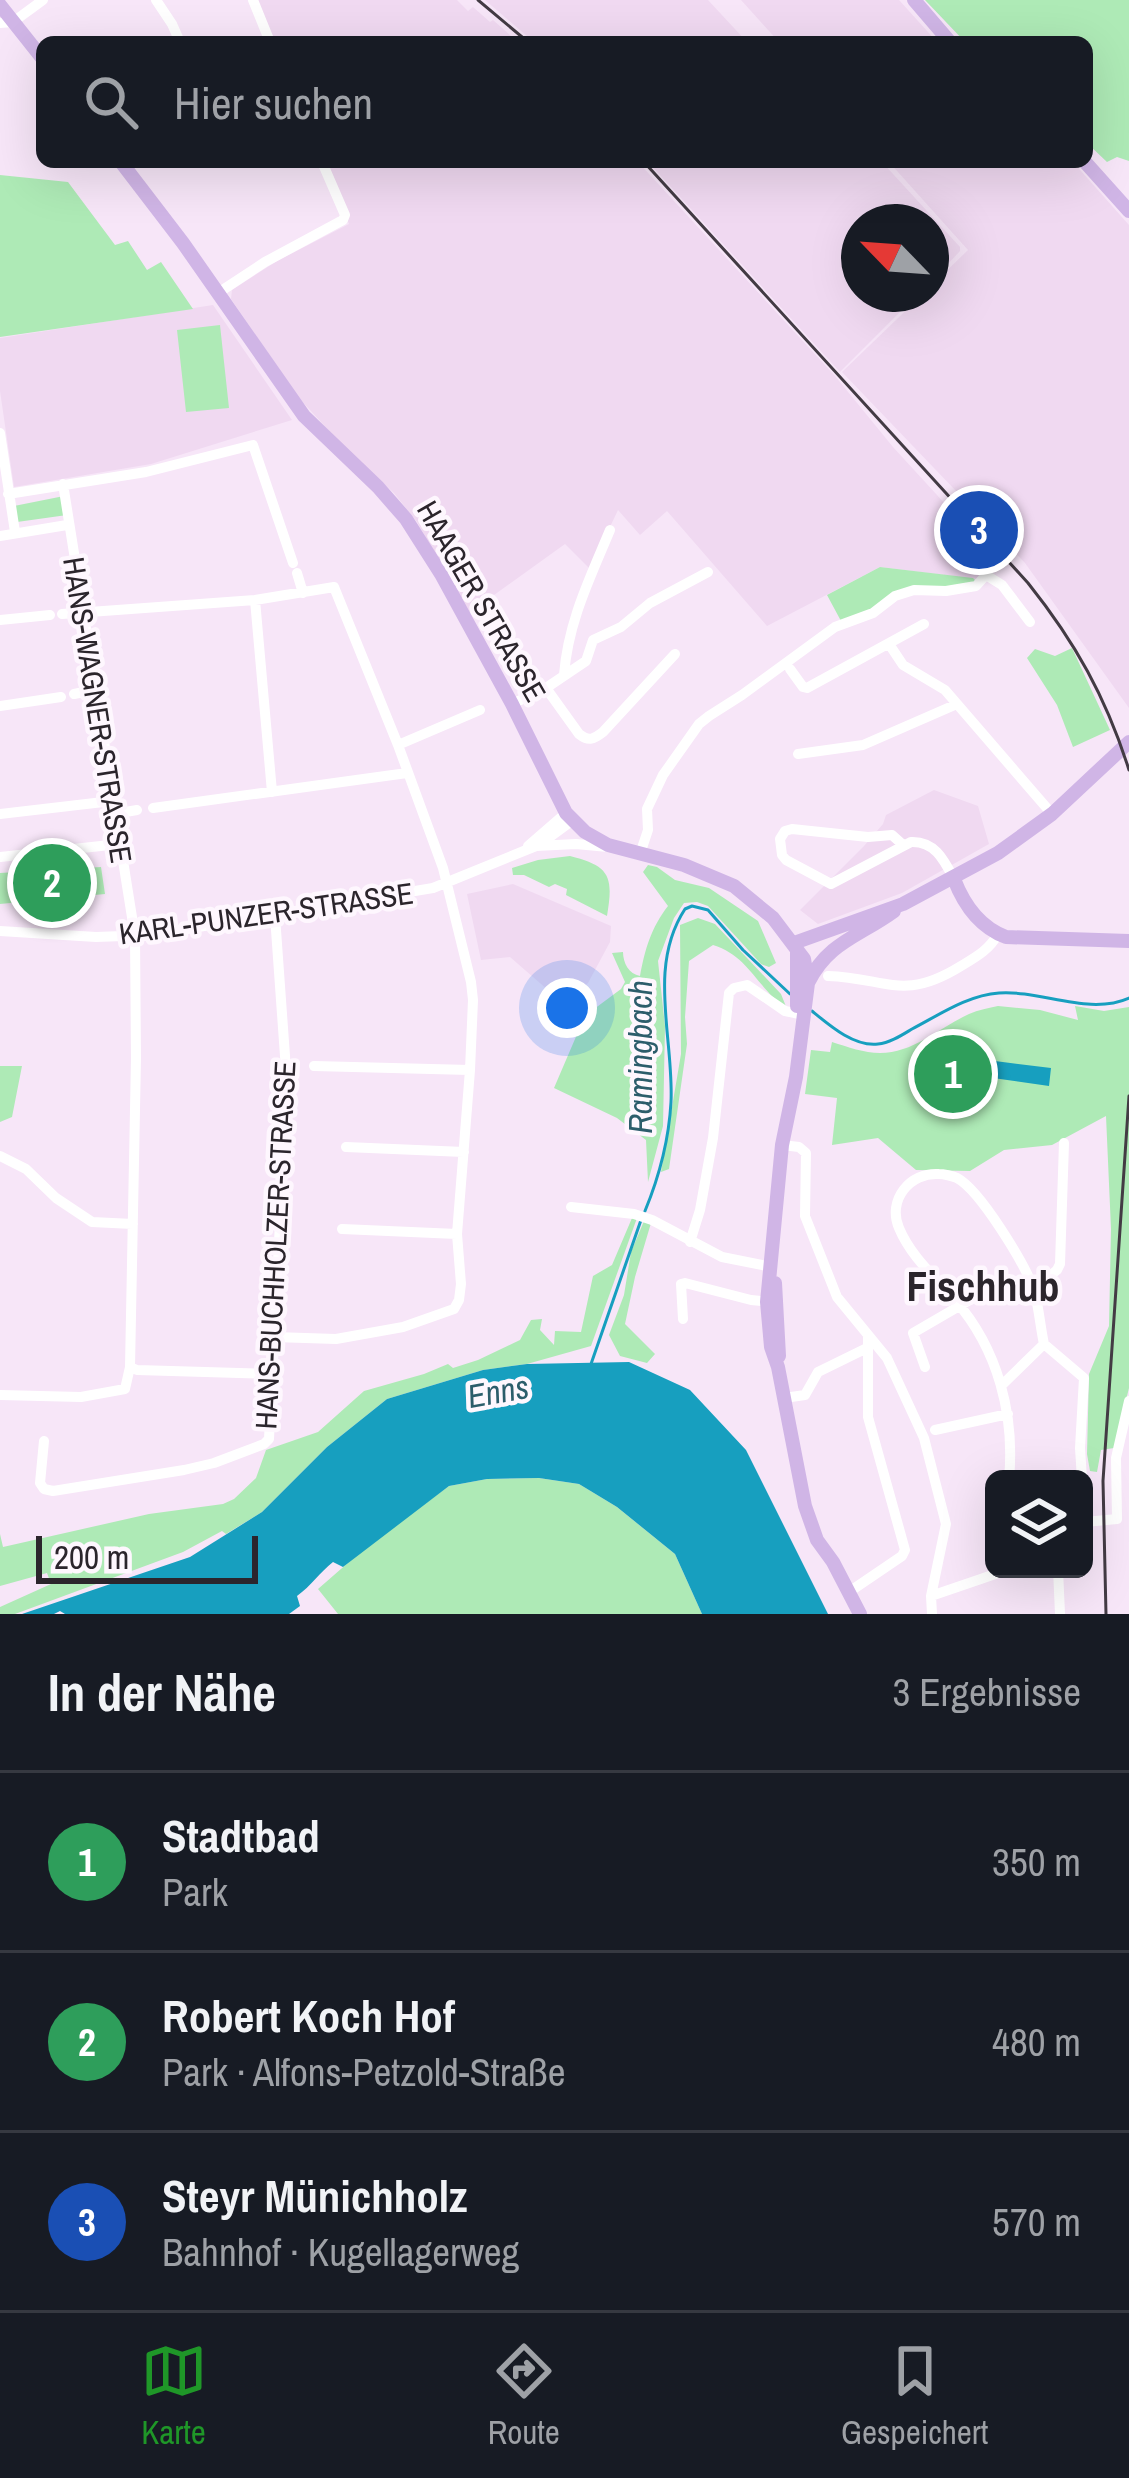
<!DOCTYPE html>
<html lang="de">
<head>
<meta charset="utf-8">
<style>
  :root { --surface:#171b24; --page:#242831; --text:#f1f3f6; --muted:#9ea1a6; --line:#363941; --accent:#1f9728 }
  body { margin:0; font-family:"Archivo Narrow",sans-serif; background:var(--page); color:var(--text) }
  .controls { position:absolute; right:36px; bottom:36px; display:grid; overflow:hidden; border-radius:18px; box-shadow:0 12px 48px #0002 }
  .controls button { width:108px; height:108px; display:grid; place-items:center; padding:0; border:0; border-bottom:3px solid var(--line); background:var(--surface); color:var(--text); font:60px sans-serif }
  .compass { position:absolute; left:841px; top:204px; width:108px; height:108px; border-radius:50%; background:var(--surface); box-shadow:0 12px 48px #0002; rotate:295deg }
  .scale { position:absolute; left:36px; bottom:30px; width:222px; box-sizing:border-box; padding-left:12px; border:6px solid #2b252c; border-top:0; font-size:33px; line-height:42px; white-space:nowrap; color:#2b252c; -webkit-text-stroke:9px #fef7fe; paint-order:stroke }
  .you { position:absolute; left:567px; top:1008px; width:42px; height:42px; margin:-30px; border:9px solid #fff; border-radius:50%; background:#1a73e8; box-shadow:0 0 0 18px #1a73e833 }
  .badge { display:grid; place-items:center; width:78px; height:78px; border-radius:50%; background:var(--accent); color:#fff; font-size:39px; font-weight:700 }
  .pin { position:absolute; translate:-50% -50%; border:6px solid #fff; box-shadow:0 3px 12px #0006 }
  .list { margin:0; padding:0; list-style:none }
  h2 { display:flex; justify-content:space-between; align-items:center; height:156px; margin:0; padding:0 48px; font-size:51px }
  h2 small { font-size:39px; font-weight:400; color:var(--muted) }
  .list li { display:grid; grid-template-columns:78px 1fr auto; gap:36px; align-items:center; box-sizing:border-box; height:180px; padding:0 48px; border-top:3px solid var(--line) }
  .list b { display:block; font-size:45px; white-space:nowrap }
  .list p { margin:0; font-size:39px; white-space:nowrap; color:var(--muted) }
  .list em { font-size:39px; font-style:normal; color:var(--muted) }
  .icon { flex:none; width:66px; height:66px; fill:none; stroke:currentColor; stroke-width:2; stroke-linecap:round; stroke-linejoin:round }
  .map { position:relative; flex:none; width:1129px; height:1614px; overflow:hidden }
  .search { position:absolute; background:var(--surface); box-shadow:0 12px 48px #0002; left:36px; right:36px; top:36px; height:132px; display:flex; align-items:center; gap:30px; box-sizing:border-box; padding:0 42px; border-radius:18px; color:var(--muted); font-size:45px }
  .sheet { height:696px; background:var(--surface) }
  nav { display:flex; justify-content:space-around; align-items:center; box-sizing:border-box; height:168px; border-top:3px solid var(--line); background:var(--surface); font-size:33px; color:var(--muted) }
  nav a { display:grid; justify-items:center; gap:6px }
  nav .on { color:var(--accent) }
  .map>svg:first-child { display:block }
  .built { fill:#f0d9f1 }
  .green { fill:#aeeab6 }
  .water { fill:#179fbf }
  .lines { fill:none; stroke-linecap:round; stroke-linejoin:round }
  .stream { stroke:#179fbf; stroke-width:3 }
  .minor { stroke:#fff; stroke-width:10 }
  .major { stroke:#d0b5e6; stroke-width:14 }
  .rail { stroke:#433b44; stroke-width:3 }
  .labels { text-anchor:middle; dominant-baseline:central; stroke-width:9; stroke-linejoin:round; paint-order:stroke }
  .street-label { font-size:30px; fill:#2b252c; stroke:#fef7fe }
  .water-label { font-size:33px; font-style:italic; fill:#2c5d6b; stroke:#fef7fe }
  .district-label { font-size:42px; font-weight:bold; fill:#2b252c; stroke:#fef7fe }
</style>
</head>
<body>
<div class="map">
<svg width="1129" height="1614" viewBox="0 0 1129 1614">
  <rect width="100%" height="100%" fill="#f7e6f8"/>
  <path class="built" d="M 258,0 L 457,0 L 468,11 L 473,7 L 490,22 L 493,20 L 518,42 L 274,42 Z
    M 485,0 L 708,0 L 747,42 L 534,42 Z
    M 741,0 L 899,0 L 937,42 L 779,42 Z
    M 325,162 L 638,162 L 835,376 L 893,447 L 992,555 L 977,579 L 880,567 L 767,626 L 667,511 L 640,535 L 618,510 L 590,569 L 565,544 L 469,613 L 417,522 L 394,493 L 342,445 L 299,398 L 231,299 L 232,290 L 277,261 L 349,224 Z
    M 648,162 L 882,162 L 960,247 L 960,251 L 931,282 L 931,222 L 859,222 L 859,294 L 918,294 L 840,372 Z
    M 889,162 L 1073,162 L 1129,225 L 1129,708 L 1025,563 L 842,372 L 923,294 L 931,294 L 931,286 L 968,250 Z
    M 213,305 L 292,420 L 151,464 L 14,487 L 0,391 L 0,338 Z
    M 934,790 L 978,806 L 989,844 L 902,893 L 818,924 L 800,910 L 864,846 L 883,824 L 886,815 Z
    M 513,884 L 611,926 L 610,942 L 588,983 L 564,1004 L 510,957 L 481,960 L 467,894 Z"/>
  <path class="green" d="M 925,0 L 1129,0 L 1129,161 L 1117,157 L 1107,162 L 1087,143 L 1087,42 L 965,42 Z
    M 0,175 L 68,182 L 115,245 L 128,241 L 147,270 L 161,262 L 193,309 L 0,337 Z
    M 220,325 L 229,408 L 186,412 L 177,330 Z
    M 64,496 L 67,515 L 17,522 L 14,506 Z
    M 880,567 L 973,578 L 975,580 L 974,583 L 949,589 L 916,587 L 870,611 L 841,621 L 827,595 Z
    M 1072,648 L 1110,730 L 1073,747 L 1057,705 L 1027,658 L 1035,649 L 1055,656 Z
    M 570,856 C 609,866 614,875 607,916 L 566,895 L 567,889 L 555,884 L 549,887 L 524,875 L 513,875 L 512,868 L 538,860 Z
    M 648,865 L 657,867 L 675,880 L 709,888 L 758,921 L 776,963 L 769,967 L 761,964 L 708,906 L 697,902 L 684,903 L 674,918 L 658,961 L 665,1026 L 663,1126 L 648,1182 L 646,1140 L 617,1118 L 554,1088 L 581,1025 L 588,1018 L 586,1015 L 621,989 L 625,982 L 612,953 L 623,952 C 623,963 629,974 640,976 C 645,949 651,928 668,906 L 643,872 Z
    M 101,867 L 105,894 L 0,904 L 0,873 Z
    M 698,918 L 715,924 L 781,994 L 787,1009 C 757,988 749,956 713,945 L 689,961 L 685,1017 L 687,1044 L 669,1169 L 661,1172 L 681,1054 L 680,925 Z
    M 998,1006 L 1040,1010 L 1078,1020 L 1075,1006 L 1104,1011 L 1129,1007 L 1129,1388 L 1114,1448 L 1101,1450 L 1097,1472 L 1090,1471 L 1087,1454 L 1089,1374 L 1109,1326 L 1111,1229 L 1106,1116 L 1052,1145 L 1004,1150 L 970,1171 L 916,1170 L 878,1138 L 832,1145 L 837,1098 L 805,1094 L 811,1050 L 830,1052 L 832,1042 C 848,1047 864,1053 880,1053 C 914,1053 940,1027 969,1014 C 978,1010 989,1008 998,1006 Z
    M 0,1066 L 22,1066 L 12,1117 L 0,1122 Z
    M 632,1218 L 637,1218 L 591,1346 L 527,1364 L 483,1370 L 387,1399 L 327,1447 L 262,1512 L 226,1534 L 222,1531 L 183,1552 L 15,1614 L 0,1614 L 0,1607 L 51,1584 L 47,1573 L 0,1586 L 0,1534 L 3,1547 L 149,1514 L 223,1504 L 234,1499 L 256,1478 L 266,1450 L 318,1432 L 364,1391 L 424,1374 L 448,1364 L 453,1368 L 478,1360 L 520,1340 L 531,1320 L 542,1319 L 540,1330 L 554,1345 L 555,1331 L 581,1332 L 593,1276 L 612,1265 Z
    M 644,1221 L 651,1223 L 635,1277 L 625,1324 L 655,1354 L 647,1363 L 620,1356 L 609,1335 L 624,1295 L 631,1252 Z
    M 539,1478 L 579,1484 L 617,1507 L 675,1554 L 702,1614 L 338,1614 L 318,1589 L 365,1548 L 449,1486 L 487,1479 Z"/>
  <path class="water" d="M 995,1061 L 1051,1068 L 1049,1086 L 993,1078 Z
    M 950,1068 L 976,1079 L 973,1095 L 956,1097 L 940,1080 Z
    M 938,1081 L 954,1098 L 944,1105 L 943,1110 L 917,1099 L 919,1086 Z
    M 629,1362 L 690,1390 L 746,1450 L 828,1614 L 702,1614 L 675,1554 L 617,1507 L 579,1484 L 539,1478 L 487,1479 L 449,1486 L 343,1567 L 333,1562 C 320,1572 311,1586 297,1596 L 300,1606 L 289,1614 L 65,1614 L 60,1611 L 54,1614 L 22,1614 L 190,1557 L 262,1512 L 327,1447 L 387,1399 L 483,1370 L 527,1364 Z"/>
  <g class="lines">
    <path class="stream" d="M 812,1011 C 829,1025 854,1047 878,1044 C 890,1043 902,1035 912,1029 C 939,1015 968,995 999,993 C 1041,990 1089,1016 1129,998
      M 645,1211 C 659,1177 669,1138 671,1102 C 674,1038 647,967 685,909 L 692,906 L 708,910 L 743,950 L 790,994
      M 591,1364 L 641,1220"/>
    <path class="minor" d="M 156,0 L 172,24 L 180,42
      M 253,0 L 270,42
      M 0,23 L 13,22 L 43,0
      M 218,293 L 265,262 L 343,220 L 345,215 L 322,162
      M 0,433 L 15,532
      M 8,494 L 146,472 L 253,445 L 293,563
      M 0,536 L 67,525
      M 297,573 L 303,593
      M 255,600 L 272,792
      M 62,614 L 255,600 L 334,587 L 398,745 L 443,868 L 471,982 L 473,1000 L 470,1070 L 457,1234 L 461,1284 L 459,1300 L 454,1309 L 403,1327 L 336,1339 L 274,1337
      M 0,620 L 50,615
      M 889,644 L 903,665 L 945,690 L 1052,814
      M 790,669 L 803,687 L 807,688 L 924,624
      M 564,675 C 568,622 590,578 610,530
      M 546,688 L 579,734 C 589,742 594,739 603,732 L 675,654
      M 74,694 L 94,690
      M 512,704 L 546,688 L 586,661 L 593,640 L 621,627 L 650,603 L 708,572
      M 0,706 L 61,697
      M 398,745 L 480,710
      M 798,754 L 863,745 L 957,704
      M 153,808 L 407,773
      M 0,814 L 112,801
      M 114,814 L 137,810
      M 902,844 L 892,835 L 868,837 L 792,829 L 785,831 L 780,839 L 782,855 L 786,860 L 831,884 L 911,842 C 935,841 944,860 954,879
      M 539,845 L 573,820
      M 528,846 L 566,813
      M 640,854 L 648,830 L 647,809 L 663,775 L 699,724 L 709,716 L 742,695 L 835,627 L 873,613 L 895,596 L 914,590 L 946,591 L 976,586 L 986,575 L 1002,585 L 1030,622
      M 0,857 L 119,844
      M 0,931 L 96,937 L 150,935 L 433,888 L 536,846 L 576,844 L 608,847
      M 828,976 C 887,978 903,1002 961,966 C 976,957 989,950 998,934
      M 314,1066 L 470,1070
      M 782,1145 L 799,1147 L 806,1153 L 805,1216 L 837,1297 L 887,1358 L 924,1438 L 946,1524 L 931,1596 L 932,1614
      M 346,1147 L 464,1152
      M 0,1156 L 26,1169 L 56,1198 L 92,1222 L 133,1224
      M 571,1207 L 634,1214 L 652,1220 L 722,1257 L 772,1267
      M 342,1229 L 457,1234
      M 690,1242 L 700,1210 L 713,1138 L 729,993 L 734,988 L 747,985 L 785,1011 L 804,1015
      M 1034,1289 L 1057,1270 L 1060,1264 L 1064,1143
      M 683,1319 L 681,1284 L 685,1283 L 751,1300 L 771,1302
      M 1044,1344 L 1084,1378 L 1080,1448 L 1082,1479
      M 130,1367 L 137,1370 L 272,1374
      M 925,1367 L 913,1333 L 999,1283 L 1031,1284
      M 1003,1384 L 1044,1344 C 1040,1326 1039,1307 1034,1290 C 1025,1264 980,1190 957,1178 C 953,1176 943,1174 939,1174 C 910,1172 887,1200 899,1228 C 911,1257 936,1278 955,1300 C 998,1349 1015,1415 1009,1479
      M 0,1395 L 81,1397 L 125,1389 L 130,1367 L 136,1058 L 135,936 L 63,484
      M 784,1398 L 805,1395 L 818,1372 L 867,1348
      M 935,1430 L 1008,1414
      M 44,1441 L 40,1483 L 44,1489 L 53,1491 L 184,1470 L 214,1463 L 264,1444 L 269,1439 L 287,1084 L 275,916
      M 1085,1522 L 1117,1519 L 1116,1458 L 1129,1401
      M 1058,1569 L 1060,1614
      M 849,1592 L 902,1556 L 905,1550 L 868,1417 L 868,1337
      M 931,1596 L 1010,1569"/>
    <path class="major" d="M 914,0 L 950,42
      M 0,5 L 42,58
      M 121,162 L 183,243 L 304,416 L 378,487 L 406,519 L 441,574 L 512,704 L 566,813 L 585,832 L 608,845 L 684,865 L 734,886 L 773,918 L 804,959 L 808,983 L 796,1077 L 782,1145 L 767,1302 L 771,1347 L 778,1367 L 805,1506 L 817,1540 L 833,1562 L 860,1614
      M 1085,162 L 1129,211
      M 954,879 C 964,905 979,927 1006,937 L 1129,941
      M 794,943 L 903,904 L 998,853 L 1052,814 L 1129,742
      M 808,983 C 828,942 860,936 894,911
      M 797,1006 L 797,951
      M 775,1283 L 779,1356"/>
    <path class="rail" d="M 478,0 L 528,42
      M 644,162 L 1028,583 C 1075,642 1106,697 1129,770
      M 1106,1614 L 1103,1481 L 1129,1096"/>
  </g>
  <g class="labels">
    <g class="street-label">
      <text transform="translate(482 601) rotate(60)">HAAGER STRASSE</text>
      <text transform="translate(98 710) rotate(81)">HANS-WAGNER-STRASSE</text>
      <text transform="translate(266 913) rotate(-8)">KARL-PUNZER-STRASSE</text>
      <text transform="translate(275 1245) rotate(-87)">HANS-BUCHHOLZER-STRASSE</text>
    </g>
    <g class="water-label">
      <text transform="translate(640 1057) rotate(-90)">Ramingbach</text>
      <text transform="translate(498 1391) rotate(-10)">Enns</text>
    </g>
    <g class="district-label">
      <text x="983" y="1286">Fischhub</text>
    </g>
  </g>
</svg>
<div class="controls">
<button><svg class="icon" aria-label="layers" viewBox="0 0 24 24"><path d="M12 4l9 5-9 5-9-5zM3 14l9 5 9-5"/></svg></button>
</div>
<svg class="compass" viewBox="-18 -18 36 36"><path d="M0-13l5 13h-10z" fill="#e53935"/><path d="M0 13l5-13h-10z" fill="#9ea1a6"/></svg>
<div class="scale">200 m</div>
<div class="you"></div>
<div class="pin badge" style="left:953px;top:1074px;background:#2e9e5b">1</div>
<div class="pin badge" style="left:52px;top:883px;background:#2e9e5b">2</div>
<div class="pin badge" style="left:979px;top:530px;background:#1a4fb4">3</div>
<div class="search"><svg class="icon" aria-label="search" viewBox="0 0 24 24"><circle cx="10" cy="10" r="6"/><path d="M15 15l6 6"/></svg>Hier suchen</div>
</div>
<section class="sheet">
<h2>In der Nähe<small>3 Ergebnisse</small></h2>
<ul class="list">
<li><span class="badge" style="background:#2e9e5b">1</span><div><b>Stadtbad</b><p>Park</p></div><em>350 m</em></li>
<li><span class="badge" style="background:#2e9e5b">2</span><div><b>Robert Koch Hof</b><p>Park · Alfons-Petzold-Straße</p></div><em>480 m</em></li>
<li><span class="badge" style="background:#1a4fb4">3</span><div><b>Steyr Münichholz</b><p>Bahnhof · Kugellagerweg</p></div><em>570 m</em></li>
</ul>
</section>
<nav>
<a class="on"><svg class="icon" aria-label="map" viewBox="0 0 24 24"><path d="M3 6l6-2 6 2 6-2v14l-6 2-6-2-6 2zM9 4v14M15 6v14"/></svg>Karte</a>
<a><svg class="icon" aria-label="directions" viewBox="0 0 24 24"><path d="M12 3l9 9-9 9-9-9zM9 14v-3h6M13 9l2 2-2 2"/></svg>Route</a>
<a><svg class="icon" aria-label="saved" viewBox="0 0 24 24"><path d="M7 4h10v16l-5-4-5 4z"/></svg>Gespeichert</a>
</nav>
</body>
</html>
